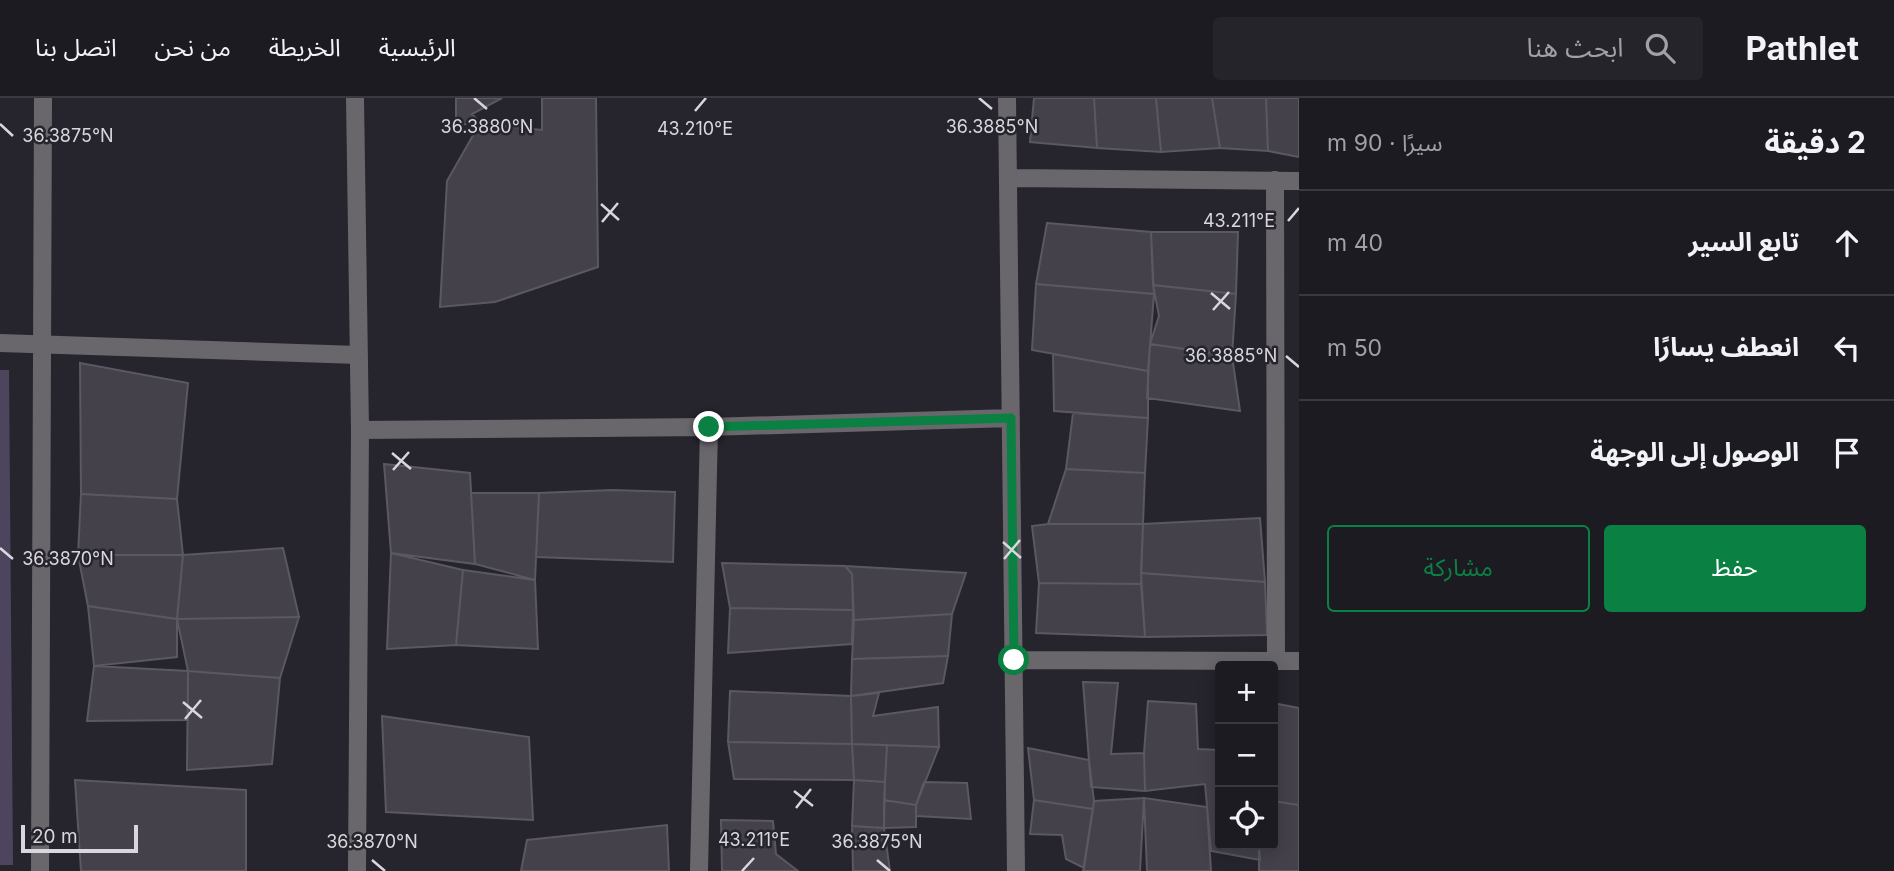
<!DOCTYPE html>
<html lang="ar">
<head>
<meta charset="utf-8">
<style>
  :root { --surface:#1c1b21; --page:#25242a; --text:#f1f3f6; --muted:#a0a1a5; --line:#3a393f; --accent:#0b8043 }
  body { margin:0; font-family:Inter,"Noto Sans Arabic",sans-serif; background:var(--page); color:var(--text); direction:rtl }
  .controls { position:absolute; right:21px; bottom:21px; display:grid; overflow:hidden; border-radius:7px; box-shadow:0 4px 18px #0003 }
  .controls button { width:63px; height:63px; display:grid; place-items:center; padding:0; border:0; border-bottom:2px solid var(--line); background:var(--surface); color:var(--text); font:35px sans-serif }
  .scale { position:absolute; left:21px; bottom:18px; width:117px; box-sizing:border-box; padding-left:7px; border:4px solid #d9d7dd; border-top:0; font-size:19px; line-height:24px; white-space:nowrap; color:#d9d7dd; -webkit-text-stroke:5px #26242c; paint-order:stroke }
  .stop { position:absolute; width:21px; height:21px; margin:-16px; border:5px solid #0b8043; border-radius:50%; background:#fff }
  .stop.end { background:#0b8043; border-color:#fff; box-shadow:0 2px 7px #0008 }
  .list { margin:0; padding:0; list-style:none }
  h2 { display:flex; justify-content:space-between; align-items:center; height:91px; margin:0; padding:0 28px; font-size:30px }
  h2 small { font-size:23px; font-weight:400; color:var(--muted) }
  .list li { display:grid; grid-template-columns:46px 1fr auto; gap:21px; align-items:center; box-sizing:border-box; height:105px; padding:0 28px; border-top:2px solid var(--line) }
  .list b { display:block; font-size:26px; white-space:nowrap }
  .list em { font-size:23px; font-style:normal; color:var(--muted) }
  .actions { display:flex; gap:14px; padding:21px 28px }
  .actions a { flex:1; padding:16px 0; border:2px solid var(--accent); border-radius:7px; text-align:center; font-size:24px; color:var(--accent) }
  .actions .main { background:var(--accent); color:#fff }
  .icon { flex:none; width:38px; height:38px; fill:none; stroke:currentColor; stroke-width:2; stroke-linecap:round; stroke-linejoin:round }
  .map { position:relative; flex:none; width:1299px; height:773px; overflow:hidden; direction:ltr }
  header { display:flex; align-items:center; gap:42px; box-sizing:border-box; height:98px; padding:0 35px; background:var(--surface); border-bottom:2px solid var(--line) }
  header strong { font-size:33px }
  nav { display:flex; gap:38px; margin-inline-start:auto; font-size:24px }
  .search { width:490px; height:63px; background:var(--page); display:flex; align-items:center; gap:18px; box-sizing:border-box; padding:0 24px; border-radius:7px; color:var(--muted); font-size:26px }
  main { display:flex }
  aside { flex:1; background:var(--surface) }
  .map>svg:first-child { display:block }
  .green { fill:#4d455e }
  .building { fill:#44414a; stroke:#5a5861; stroke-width:2 }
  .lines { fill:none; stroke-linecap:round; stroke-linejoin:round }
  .minor { stroke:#69676c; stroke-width:18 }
  .route { stroke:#0b8043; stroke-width:9 }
  .ticks { fill:none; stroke:#d9d7dd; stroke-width:2.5 }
  .ticks-label { font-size:18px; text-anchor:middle; fill:#d9d7dd; stroke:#26242c; stroke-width:5; stroke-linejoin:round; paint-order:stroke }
</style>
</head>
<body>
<header>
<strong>Pathlet</strong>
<div class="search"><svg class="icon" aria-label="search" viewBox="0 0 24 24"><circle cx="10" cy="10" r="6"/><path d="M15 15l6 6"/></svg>ابحث هنا</div>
<nav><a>الرئيسية</a><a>الخريطة</a><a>من نحن</a><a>اتصل بنا</a></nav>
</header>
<main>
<aside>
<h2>2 دقيقة<small>سيرًا · 90 m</small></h2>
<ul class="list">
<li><svg class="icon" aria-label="ahead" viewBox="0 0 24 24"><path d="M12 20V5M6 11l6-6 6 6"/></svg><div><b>تابع السير</b></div><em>40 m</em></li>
<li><svg class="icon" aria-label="left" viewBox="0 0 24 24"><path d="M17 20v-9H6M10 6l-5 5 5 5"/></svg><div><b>انعطف يسارًا</b></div><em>50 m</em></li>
<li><svg class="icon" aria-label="arrive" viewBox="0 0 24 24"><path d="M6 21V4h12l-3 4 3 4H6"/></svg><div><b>الوصول إلى الوجهة</b></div></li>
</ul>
<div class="actions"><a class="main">حفظ</a><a>مشاركة</a></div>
</aside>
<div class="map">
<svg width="1299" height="773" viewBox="0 0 1299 773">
  <rect width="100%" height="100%" fill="#26242c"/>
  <path class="green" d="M 0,272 L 9,272 L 13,767 L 0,767 Z"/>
  <path class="building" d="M 456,0 L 502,0 L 472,16 L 480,25 L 456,27 Z
    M 542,0 L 596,0 L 598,169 L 495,204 L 440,209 L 447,83 L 480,25 L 542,32 Z
    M 1034,0 L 1094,0 L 1097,50 L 1030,44 Z
    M 1094,0 L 1156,0 L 1161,54 L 1097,50 Z
    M 1156,0 L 1212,0 L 1220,50 L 1161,54 Z
    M 1212,0 L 1266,0 L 1268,53 L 1220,50 Z
    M 1266,0 L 1299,0 L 1299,59 L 1268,53 Z
    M 1047,125 L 1151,134 L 1154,196 L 1036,186 Z
    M 1151,134 L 1238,134 L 1236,196 L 1153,187 Z
    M 1036,186 L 1154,196 L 1148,273 L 1032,252 Z
    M 1153,187 L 1236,196 L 1232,258 L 1150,246 L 1159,218 Z
    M 1150,246 L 1232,258 L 1240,313 L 1147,300 Z
    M 1053,256 L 1148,273 L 1148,320 L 1054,313 Z
    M 80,265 L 188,285 L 177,401 L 81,396 Z
    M 1073,315 L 1148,320 L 1145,375 L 1066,371 Z
    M 384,366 L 470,375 L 475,466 L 391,455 Z
    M 1066,371 L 1145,375 L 1143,426 L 1048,426 Z
    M 612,392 L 675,394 L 673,464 L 536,459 L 539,395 Z
    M 471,395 L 539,395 L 535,482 L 475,466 Z
    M 81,396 L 177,401 L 183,457 L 78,457 Z
    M 1260,420 L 1265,484 L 1141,475 L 1143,426 Z
    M 1048,426 L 1143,426 L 1141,486 L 1039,485 L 1032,428 Z
    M 283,450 L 299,519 L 177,521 L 183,457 Z
    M 391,455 L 463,472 L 456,547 L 387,551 Z
    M 78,457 L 183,457 L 177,521 L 88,508 Z
    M 722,465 L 845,468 L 852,476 L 853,512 L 730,510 Z
    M 845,468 L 966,475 L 952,516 L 854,522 L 852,476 Z
    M 463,472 L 535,482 L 538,551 L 456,547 Z
    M 1141,475 L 1265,484 L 1267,537 L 1145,539 Z
    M 1039,485 L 1141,486 L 1145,539 L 1036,535 Z
    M 88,508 L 177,521 L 177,559 L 94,568 Z
    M 730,510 L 853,512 L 852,546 L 728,555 Z
    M 952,516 L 948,558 L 852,561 L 854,522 Z
    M 299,519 L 280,580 L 188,573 L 177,521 Z
    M 948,558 L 943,585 L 851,598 L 852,561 Z
    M 94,568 L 188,573 L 188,622 L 87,623 Z
    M 188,573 L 280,580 L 272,666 L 187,672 Z
    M 1083,584 L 1118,585 L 1111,656 L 1144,655 L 1145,693 L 1091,689 Z
    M 730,593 L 851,598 L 852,646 L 728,644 Z
    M 879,595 L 873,618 L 938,609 L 939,649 L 852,646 L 851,598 Z
    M 1148,603 L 1196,606 L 1198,651 L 1220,652 L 1220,747 L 1259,747 L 1260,762 L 1211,753 L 1205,686 L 1145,693 L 1144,655 Z
    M 1273,605 L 1299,610 L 1299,707 L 1273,703 Z
    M 382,618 L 529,639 L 533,722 L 386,714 Z
    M 728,644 L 852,646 L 854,682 L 734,681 Z
    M 852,646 L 887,647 L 885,684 L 854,682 Z
    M 887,647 L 939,649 L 916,707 L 884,702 Z
    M 1028,650 L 1089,662 L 1094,703 L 1093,711 L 1034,702 Z
    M 75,682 L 246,692 L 246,773 L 81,773 Z
    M 854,682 L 885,684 L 884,730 L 852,728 Z
    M 924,684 L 967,685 L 971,721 L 916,718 L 916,707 Z
    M 1144,700 L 1140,773 L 1083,773 L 1094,703 Z
    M 1144,700 L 1207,709 L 1211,773 L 1147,773 Z
    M 884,702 L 916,707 L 916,729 L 884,730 Z
    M 1034,702 L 1093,711 L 1084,770 L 1066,761 L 1062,737 L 1030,736 Z
    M 1273,703 L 1299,707 L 1299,773 L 1259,773 L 1259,747 L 1273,747 Z
    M 721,722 L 773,723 L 776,756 L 798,773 L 722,773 Z
    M 667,727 L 669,773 L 521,773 L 527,742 Z
    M 852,728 L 884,730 L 890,773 L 853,773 Z"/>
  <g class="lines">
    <path class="minor" d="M 355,0 L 360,332 L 357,773
      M 1007,0 L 1016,773
      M 1008,80 L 1299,83
      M 1275,82 L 1276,563
      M 0,245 L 358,257
      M 360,332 L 709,329 L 1011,320
      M 1014,562 L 1299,563
      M 40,773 L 43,0
      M 699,773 L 709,329"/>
  </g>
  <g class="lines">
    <path class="route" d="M 709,329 L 1011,320 L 1014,562"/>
  </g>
  <path class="ticks" d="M 474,0 L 487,11M 979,0 L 992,11M 695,13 L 706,0M 0,26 L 13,38M 601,106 L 619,122M 1288,123 L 1299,110M 602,124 L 618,105M 1211,195 L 1230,211M 1213,212 L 1229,194M 1286,258 L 1299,269M 392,355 L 411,371M 393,372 L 409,354M 1003,444 L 1021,460M 0,450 L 13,461M 1004,461 L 1020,442M 183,604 L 202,620M 185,621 L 201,602M 794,693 L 813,708M 796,710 L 811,691M 372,762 L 385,773M 877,762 L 890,773M 742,773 L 754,760"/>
  <g class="ticks-label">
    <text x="487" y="35">36.3880°N</text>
    <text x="992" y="35">36.3885°N</text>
    <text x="695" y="37">43.210°E</text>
    <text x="68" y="44">36.3875°N</text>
    <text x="1239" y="129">43.211°E</text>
    <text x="1231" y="264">36.3885°N</text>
    <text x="68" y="467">36.3870°N</text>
    <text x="754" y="748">43.211°E</text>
    <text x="372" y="750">36.3870°N</text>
    <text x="877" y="750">36.3875°N</text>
  </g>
</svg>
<div class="controls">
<button>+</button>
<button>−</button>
<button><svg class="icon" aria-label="locate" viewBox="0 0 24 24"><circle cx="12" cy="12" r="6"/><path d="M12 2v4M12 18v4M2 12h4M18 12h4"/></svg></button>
</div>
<div class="scale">20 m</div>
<div class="stop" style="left:1014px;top:562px"></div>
<div class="stop end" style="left:709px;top:329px"></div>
</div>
</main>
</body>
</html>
